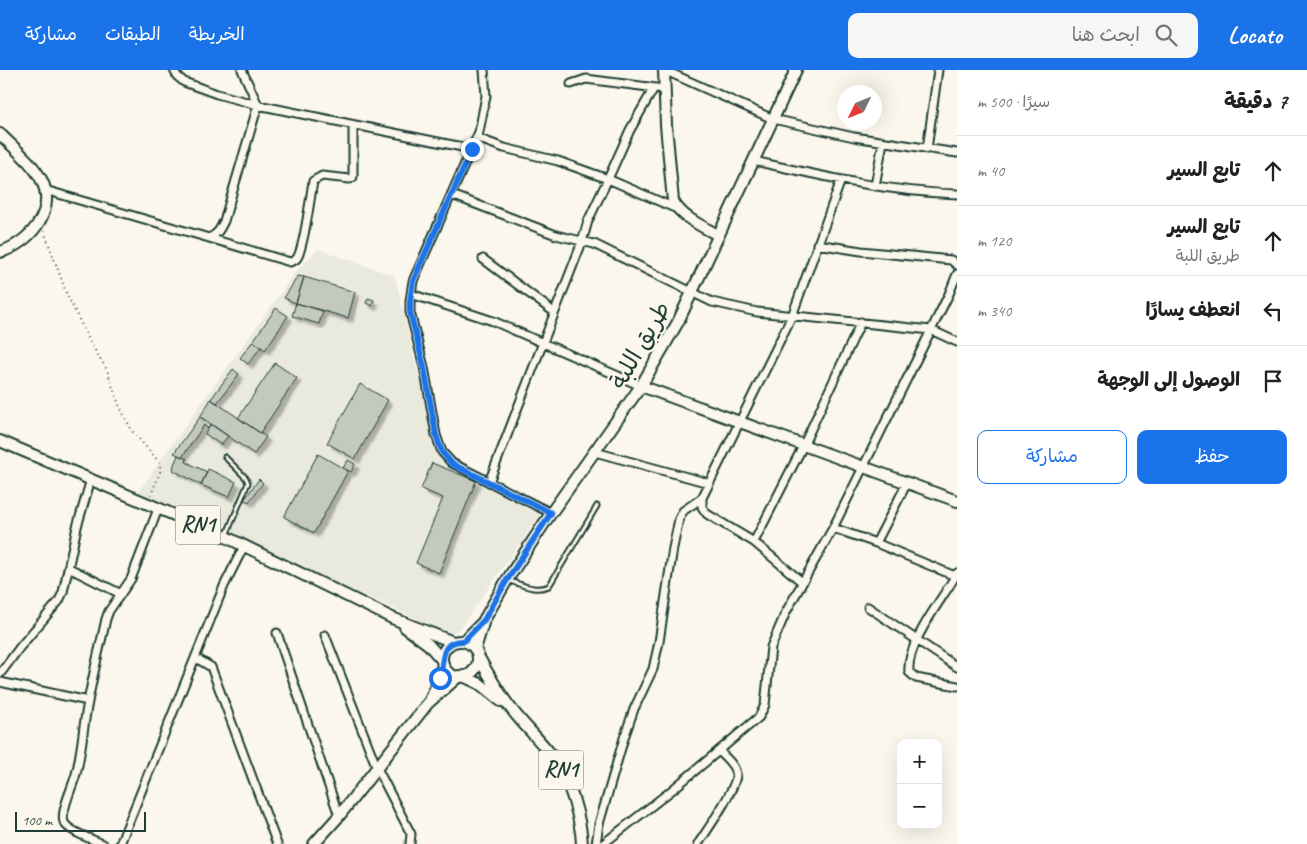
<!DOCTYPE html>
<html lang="ar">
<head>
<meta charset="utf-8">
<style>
  :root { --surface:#fff; --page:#f6f6f6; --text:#202124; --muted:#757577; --line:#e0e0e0; --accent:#1a73e8 }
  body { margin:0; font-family:Caveat,"Playpen Sans Arabic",sans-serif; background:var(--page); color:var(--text); direction:rtl }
  .controls { position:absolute; right:15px; bottom:15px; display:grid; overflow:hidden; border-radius:10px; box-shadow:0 5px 20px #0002 }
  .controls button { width:45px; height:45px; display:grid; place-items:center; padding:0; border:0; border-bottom:1px solid var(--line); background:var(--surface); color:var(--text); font:25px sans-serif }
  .compass { position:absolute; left:837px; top:15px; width:45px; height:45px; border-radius:50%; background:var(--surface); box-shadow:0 5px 20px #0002; rotate:227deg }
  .scale { position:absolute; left:15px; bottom:12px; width:131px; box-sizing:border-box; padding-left:5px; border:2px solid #1f3d34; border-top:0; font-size:14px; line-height:18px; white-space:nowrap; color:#1f3d34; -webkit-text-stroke:4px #fbf7ec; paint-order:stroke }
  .stop { position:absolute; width:15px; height:15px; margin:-11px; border:4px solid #1a73e8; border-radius:50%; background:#fff }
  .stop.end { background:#1a73e8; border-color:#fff; box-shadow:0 1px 5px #0008 }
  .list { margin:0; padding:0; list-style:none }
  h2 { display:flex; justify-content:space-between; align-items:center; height:65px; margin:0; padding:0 20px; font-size:21px }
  h2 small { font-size:16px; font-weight:400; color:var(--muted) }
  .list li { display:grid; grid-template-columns:32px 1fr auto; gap:15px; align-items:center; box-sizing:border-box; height:70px; padding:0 20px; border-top:1px solid var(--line) }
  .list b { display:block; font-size:19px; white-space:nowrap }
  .list p { margin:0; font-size:16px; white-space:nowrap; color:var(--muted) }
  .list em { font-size:16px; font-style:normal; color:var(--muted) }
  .actions { display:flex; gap:10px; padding:15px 20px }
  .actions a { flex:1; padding:11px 0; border:1px solid var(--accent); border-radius:10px; text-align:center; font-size:18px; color:var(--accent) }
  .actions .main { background:var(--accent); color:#fff }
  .icon { flex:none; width:28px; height:28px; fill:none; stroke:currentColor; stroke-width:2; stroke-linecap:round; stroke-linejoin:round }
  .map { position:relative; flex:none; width:957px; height:774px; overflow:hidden; direction:ltr }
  header { display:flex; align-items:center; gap:30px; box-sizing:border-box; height:70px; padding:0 25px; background:var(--accent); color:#fff }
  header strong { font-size:24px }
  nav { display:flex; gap:28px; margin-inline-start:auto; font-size:18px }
  .search { width:350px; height:45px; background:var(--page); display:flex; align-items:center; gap:12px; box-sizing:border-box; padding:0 18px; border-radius:10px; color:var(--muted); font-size:19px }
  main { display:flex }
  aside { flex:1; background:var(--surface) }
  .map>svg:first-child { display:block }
  .built { fill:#eae9de }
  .building { fill:#c4c9be; stroke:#1f3d34; filter:url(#shadow) }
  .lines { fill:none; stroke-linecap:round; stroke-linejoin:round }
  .lane-casing { stroke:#1f3d34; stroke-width:7 }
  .street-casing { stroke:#1f3d34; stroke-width:11 }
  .secondary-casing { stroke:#1f3d34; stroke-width:14 }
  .primary-casing { stroke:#1f3d34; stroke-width:14 }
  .path { stroke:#1f3d34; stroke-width:2; stroke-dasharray:1 4; stroke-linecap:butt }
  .lane { stroke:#fbf7ec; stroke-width:3 }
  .street { stroke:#fbf7ec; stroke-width:7 }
  .secondary { stroke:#fbf7ec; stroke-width:10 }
  .primary { stroke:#fbf7ec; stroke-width:10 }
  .route { stroke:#1a73e8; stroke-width:6 }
  .labels { text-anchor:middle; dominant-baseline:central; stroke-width:4.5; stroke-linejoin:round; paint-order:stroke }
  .shield { fill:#fbf7ec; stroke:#61756b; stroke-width:1 }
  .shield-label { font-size:22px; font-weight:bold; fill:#1f3d34 }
  .street-label { font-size:24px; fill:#1f3d34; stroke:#fbf7ec }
</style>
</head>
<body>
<header>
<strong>Locato</strong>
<div class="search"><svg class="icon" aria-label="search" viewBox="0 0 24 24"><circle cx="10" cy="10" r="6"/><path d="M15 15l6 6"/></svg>ابحث هنا</div>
<nav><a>الخريطة</a><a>الطبقات</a><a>مشاركة</a></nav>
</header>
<main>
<aside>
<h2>7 دقيقة<small>سيرًا · 500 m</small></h2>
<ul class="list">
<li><svg class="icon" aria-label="ahead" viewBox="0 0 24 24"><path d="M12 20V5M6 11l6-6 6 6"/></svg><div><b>تابع السير</b></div><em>40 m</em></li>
<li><svg class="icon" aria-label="ahead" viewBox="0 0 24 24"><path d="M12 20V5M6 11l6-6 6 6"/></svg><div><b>تابع السير</b><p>طريق اللبة</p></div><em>120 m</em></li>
<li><svg class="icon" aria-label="left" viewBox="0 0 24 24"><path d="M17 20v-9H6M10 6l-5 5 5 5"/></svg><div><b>انعطف يسارًا</b></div><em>340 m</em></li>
<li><svg class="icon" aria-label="arrive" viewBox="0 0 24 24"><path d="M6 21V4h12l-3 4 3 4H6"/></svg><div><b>الوصول إلى الوجهة</b></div></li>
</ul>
<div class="actions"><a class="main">حفظ</a><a>مشاركة</a></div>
</aside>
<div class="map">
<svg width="957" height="774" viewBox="0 0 957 774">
  <defs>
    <filter id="shadow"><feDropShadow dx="4.5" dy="4.5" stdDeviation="1" flood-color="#0004"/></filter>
  </defs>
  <rect width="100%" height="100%" fill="#fbf7ec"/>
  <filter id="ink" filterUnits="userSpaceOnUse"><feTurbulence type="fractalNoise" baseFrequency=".02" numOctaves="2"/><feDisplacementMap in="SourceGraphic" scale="10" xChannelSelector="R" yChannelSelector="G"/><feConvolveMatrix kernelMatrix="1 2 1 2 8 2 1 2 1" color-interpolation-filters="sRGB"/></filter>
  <g filter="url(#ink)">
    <path class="built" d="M 318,179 L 395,206 L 434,371 L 439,383 L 480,410 L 541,443 L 461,557 L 450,565 L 378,531 L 133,429 L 295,203 Z"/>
    <path class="building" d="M 298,206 L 304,207 L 296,233 L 284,228 Z
      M 304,207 L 355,222 L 348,248 L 296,233 Z
      M 368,228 L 374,230 L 372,236 L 366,233 Z
      M 296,233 L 323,241 L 319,254 L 292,246 Z
      M 276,238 L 288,246 L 265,280 L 253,271 Z
      M 253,271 L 261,277 L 248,294 L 240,288 Z
      M 275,293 L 297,308 L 260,363 L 238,348 Z
      M 233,299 L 239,304 L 217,333 L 211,329 Z
      M 360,314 L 388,330 L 355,389 L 327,373 Z
      M 211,329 L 266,367 L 254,384 L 200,347 Z
      M 200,347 L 211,354 L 208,359 L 204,355 L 182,387 L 174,383 Z
      M 211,354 L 228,366 L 221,375 L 205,364 Z
      M 318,384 L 348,401 L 314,463 L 284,447 Z
      M 178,385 L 187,389 L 186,392 L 207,402 L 201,415 L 173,400 L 174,398 L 173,397 Z
      M 348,390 L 355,394 L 351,402 L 343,398 Z
      M 432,393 L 476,411 L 439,503 L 416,493 L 443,428 L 421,419 Z
      M 208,399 L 236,412 L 229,427 L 201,415 Z
      M 259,409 L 263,413 L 249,432 L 244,430 Z"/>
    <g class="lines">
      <defs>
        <path id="lane" d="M 225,387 L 246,408 L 248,413 L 226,466
          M 510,511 C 523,515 536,522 549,516 L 597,436"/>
        <path id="street" d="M 174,0 L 177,6 L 184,12 L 217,24 L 258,35 L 472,79
          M 484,0 L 486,26 L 479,62 L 413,211 L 410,231 L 410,242 L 424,297 L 436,365 L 442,382 L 452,393 L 551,443
          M 664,0 L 773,49 L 854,67 L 957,83
          M 571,14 L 586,9 L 664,19
          M 477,68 L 504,78 L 558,91 L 608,109 L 630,60 L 654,18
          M 927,79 L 938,0
          M 754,91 C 821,106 888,122 957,124
          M 841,110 L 792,246 L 702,428 L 702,437 L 707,444 L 754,472 L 803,376 L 861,252
          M 875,116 L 883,72
          M 45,120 L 209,168 C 218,164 220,159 224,151 L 258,35 L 242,0
          M 452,125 L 556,165 L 594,174 L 712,232 L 757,242 L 931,260 L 957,272
          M 209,168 L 290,192 C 293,191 295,191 297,188 C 303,180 311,125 313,111 L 322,106 L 350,109 L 353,107 L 353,55
          M 817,174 L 861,181 L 951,190 L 957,195
          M 483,189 L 554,242
          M 411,224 L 493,251 L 641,316
          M 595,382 L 709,413
          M 489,412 L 582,172 L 588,151 L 608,109 L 677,139
          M 833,458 L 876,473 L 955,506
          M 754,472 L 802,512
          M 876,473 L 907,413
          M 69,498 L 121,524
          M 957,503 C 943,529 906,573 909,602 L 916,608 L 957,616
          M 868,537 L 957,597
          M 277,563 L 339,746
          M 325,565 L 377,698 L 411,764 L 410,774
          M 196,588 L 211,597 L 277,774
          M 0,604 L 20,577 L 59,531 L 63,522 L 77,457 L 91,409
          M 0,612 L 88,631
          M 103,774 C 94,770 67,761 64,752 C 60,742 73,716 76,704 C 82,681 83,656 88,632 C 93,604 100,577 106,549 L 109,541 L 131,509 L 158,439
          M 120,774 L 224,516 L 244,476
          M 596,774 L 599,754 L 624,668 L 634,639 L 653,599 L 659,572 L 673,478 L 679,449 L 683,441 L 702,428
          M 603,774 L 672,720 L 759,647 L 765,635 L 771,577 L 786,542 L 833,458 L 949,224 L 957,204
          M 698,774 C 706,762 738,716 736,704 C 735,695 725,687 719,681"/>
        <path id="secondary" d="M 664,0 L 666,55 L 673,131 C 682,148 702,156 718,165
          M 0,64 C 14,78 33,93 42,111 C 57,142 28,174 0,182
          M 641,316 L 957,431
          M 464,571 L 482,553
          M 475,579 L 484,550 L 507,510 L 551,443 L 641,316 L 678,252 L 796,0
          M 431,628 L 440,607 L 443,594
          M 314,774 L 339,746 L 428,633 L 459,606"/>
        <path id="primary" d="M 0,371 L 226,467 L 392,548 L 453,572
          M 405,557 L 428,574 L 442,590
          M442 589a18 18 0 1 1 36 0a18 18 0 1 1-36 0Z
          M 478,586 C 488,604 499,624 513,641 C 526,658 543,673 555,690 C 570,710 581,750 582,774
          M 463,606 L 480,614 L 501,631"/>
      </defs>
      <use href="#lane" class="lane-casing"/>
      <use href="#street" class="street-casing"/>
      <use href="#secondary" class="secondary-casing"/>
      <use href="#primary" class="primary-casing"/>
      <path class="path" d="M 44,161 L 67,225 L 91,274 L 107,300 L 119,335 L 132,361 L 160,393 L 160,402 L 151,425"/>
      <use href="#lane" class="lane"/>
      <use href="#street" class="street"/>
      <use href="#secondary" class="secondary"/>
      <use href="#primary" class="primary"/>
    </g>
  </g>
  <g class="lines" filter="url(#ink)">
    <path class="route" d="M 440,608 C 444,591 439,570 464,571 L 484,550 L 507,510 L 551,443 L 452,394 L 442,382 L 436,365 L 424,297 L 410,242 L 410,231 L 413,211 L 472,79"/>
  </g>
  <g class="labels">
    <g class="shield">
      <rect x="175.5" y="435.5" width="45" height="39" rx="4"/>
      <rect x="538.5" y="680.5" width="45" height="39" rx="4"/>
    </g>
    <g class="shield-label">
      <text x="198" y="455">RN1</text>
      <text x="561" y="700">RN1</text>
    </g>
    <g class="street-label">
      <text transform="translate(640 275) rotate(-60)">طريق اللبة</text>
    </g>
  </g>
</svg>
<div class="controls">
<button>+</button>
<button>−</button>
</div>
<svg class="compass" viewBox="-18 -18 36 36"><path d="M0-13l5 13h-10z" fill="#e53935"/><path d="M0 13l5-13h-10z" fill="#757577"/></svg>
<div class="scale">100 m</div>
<div class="stop" style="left:440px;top:608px"></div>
<div class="stop end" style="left:472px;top:79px"></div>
</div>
</main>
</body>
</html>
